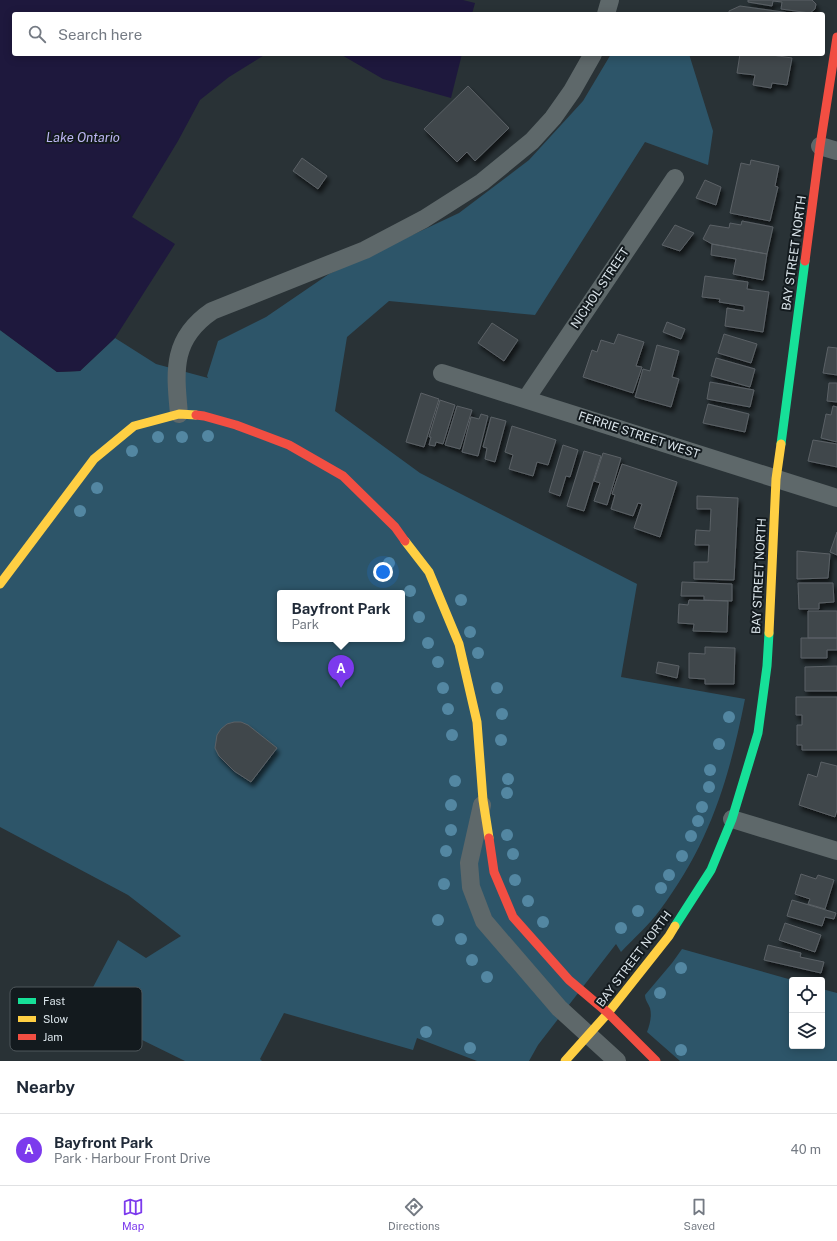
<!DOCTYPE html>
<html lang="en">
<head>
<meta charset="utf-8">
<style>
  :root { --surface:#fff; --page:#f6f6f7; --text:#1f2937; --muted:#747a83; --line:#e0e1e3; --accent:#7c3aed }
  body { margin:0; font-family:"Public Sans",sans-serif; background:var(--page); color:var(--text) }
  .controls { position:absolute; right:12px; bottom:12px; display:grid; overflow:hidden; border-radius:4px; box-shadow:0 2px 10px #0003 }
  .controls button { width:36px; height:36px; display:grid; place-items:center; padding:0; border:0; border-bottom:1px solid var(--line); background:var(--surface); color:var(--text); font:20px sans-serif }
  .you { position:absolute; left:383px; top:572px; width:14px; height:14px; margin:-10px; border:3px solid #fff; border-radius:50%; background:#1a73e8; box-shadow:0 0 0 6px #1a73e833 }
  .badge { display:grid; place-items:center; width:26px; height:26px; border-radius:50%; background:var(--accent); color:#fff; font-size:13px; font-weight:700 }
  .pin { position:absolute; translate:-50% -33px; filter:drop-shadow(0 1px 2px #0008) }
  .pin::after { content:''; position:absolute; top:21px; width:14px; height:12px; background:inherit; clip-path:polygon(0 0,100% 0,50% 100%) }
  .popup { position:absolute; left:277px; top:590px; width:128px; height:52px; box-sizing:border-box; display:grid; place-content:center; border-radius:4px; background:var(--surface); filter:drop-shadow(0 1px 3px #0005); font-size:13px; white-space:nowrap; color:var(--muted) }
  .popup b { font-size:15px; color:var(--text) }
  .popup::after { content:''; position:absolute; left:50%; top:100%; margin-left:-8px; border:8px solid transparent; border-top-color:var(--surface) }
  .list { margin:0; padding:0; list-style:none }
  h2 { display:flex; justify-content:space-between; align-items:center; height:52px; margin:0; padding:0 16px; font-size:17px }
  h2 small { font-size:13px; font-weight:400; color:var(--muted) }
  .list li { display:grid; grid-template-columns:26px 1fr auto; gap:12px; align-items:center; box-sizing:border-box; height:72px; padding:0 16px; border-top:1px solid var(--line) }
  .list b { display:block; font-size:15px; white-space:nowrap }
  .list p { margin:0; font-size:13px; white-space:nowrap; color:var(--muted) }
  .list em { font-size:13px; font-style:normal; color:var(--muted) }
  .icon { flex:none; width:22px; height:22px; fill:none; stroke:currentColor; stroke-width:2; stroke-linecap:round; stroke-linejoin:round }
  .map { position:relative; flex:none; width:837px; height:1061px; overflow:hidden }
  .search { position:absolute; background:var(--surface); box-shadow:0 2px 10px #0003; left:12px; right:12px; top:12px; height:44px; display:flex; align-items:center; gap:10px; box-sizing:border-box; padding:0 14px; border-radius:4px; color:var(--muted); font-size:15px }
  .sheet { height:124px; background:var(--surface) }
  nav { display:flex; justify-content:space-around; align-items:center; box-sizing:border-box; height:56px; border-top:1px solid var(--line); background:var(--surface); font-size:11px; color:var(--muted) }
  nav a { display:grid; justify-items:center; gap:2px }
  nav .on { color:var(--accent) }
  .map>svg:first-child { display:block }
  .green { fill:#2d5569; fill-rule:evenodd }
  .water { fill:#1e183d }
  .building { fill:#40474b; stroke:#5b6166; filter:url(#shadow) }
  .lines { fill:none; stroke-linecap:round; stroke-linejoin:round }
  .street { stroke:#5e686a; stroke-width:18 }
  .fast { stroke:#16e098; stroke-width:9 }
  .slow { stroke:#ffcf43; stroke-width:9 }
  .jam { stroke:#f24e42; stroke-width:9 }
  .tree { fill:#5387a2 }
  .labels { text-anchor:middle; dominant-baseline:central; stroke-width:4; stroke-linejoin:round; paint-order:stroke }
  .street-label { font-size:12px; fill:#dae4ea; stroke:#131a1e }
  .water-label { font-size:13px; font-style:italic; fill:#bdb7f3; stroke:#131a1e }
  .key { fill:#131a1e; stroke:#4f575b; stroke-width:1 }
  .key-label { font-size:11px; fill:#dae4ea }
</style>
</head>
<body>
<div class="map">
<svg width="837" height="1061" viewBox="0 0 837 1061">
  <defs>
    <filter id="shadow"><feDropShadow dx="2.5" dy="4.5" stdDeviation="2" flood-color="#0009"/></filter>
  </defs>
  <rect width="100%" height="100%" fill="#293236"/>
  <path class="green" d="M 611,54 L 689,54 L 713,131 L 708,165 L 645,142 L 535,315 L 389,301 L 347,337 L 335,411 L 420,473 L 637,584 L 621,677 L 745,699 C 729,779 710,843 660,910 C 649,925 634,938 621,952 L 616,944 L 538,1045 L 529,1061 L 477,1061 L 417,1038 L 413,1050 L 284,1013 L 260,1059 L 262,1061 L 185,1061 L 81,1010 L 118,940 L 146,958 L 181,936 L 128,895 L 0,827 L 0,330 L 57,372 L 80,371 L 115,338 L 156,364 L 208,378 L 207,376 L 218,341 L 266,317 L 329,274 L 459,213 L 529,160 L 583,101 ZM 280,593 L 402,593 L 402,639 L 280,639 Z
    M 682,949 L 792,980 L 792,1046 L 822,1046 L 822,989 L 837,993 L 837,1061 L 680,1061 L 647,1032 C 650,1024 652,1016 650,1008 C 648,1003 645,1000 645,995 L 672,963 Z"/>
  <path class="water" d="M 0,0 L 463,0 L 475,3 L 472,14 L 14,14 L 14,54 L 266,54 L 229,77 L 200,100 L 178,141 L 132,217 L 175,244 L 115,338 L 80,371 L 57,372 L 0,330 Z
    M 340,54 L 462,54 L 451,98 L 383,79 Z"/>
  <path class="building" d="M 748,0 L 812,0 L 816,4 L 815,9 L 810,13 L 781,9 L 782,2 L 773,1 L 772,6 L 748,2 Z
    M 740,6 L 797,14 L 729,14 L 729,11 Z
    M 740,54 L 765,54 L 792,58 L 787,85 L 772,83 L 771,88 L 753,85 L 755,75 L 737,73 Z
    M 468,86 L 509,128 L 475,161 L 467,152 L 457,162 L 424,129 Z
    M 302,158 L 327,176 L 318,189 L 293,171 Z
    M 751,160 L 779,166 L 775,186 L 778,187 L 770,221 L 730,213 L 741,163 L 750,165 Z
    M 705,180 L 721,187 L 716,205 L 696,198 Z
    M 742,221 L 773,227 L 767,254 L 712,244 L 703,239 L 710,225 L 729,228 L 730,223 L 741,225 Z
    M 675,225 L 694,233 L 680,251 L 662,245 Z
    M 712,244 L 767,254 L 763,280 L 733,274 L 736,259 L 711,255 Z
    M 705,276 L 748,282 L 747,289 L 769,292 L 763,332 L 725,326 L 727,308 L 744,311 L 744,306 L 719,302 L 720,299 L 702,297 Z
    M 667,322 L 685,329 L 681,339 L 663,332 Z
    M 492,323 L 518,340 L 504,361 L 478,343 Z
    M 618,334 L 644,342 L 636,366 L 642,367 L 633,393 L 583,377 L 592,350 L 597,352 L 601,340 L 614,344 Z
    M 724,334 L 757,344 L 751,363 L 718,353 Z
    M 657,345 L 679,351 L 672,377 L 679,379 L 671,407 L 635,397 L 643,369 L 650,371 Z
    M 828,347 L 837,348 L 837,375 L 823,373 Z
    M 716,358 L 755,369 L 750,387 L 711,376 Z
    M 710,382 L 754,390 L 750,407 L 707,399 Z
    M 829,383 L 837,383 L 837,402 L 827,401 Z
    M 421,393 L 439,399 L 424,447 L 406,442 Z
    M 440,400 L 455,405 L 443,444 L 436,442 L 435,446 L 429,445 L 431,437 L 429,437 Z
    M 708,404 L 749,414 L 745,432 L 703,423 Z
    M 457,406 L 472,410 L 460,449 L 445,445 Z
    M 833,406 L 837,407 L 837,442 L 821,438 L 826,414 L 831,415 Z
    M 481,414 L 488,416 L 478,456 L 462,452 L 471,417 L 479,419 Z
    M 491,417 L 506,421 L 495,462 L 485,459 L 487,448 L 483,447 Z
    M 512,426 L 556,440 L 548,465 L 537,462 L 533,476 L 509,469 L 513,455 L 505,452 Z
    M 813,440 L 837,444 L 837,467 L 808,461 Z
    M 563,445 L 578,450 L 570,477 L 566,476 L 560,496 L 549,492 Z
    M 584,451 L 601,456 L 584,511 L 567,506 Z
    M 603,453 L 621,458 L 607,505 L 594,501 L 600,483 L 594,481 Z
    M 622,464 L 677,482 L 660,537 L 634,528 L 642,504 L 638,503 L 633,516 L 611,509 L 615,495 L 612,494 Z
    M 697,496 L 738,498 L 734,580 L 694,579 L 694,562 L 708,562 L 709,545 L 695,545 L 696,530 L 710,531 L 711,509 L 697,509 Z
    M 837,532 L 837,555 L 830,552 Z
    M 797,551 L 830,554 L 828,578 L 797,579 Z
    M 682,582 L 732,584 L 732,601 L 704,600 L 704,596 L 681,596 Z
    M 798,583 L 833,583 L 834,602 L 819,603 L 819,609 L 799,609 Z
    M 689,600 L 728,601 L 727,632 L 693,631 L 694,624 L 678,623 L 679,604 L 688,605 Z
    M 808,611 L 837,611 L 837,638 L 808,638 Z
    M 801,638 L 837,638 L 837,650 L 827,650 L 827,658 L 801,658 Z
    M 705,647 L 735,648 L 734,684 L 705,684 L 705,679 L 689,678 L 689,653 L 705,654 Z
    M 658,662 L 679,666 L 677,678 L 656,673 Z
    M 837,666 L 837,691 L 805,691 L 805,667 Z
    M 796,697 L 837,697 L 837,750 L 802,750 L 802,745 L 797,745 L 797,725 L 802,725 L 802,715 L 796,715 Z
    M 234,722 L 241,722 L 248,725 L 277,748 L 251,782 L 234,771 L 219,756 L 215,748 L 217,735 L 221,729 L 227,724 Z
    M 821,762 L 837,766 L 837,810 L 835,817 L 799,805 L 808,774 L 817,777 Z
    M 801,874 L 816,879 L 818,875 L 834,880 L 825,909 L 808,904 L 810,899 L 795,894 Z
    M 792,900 L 836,913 L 834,919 L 825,917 L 822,926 L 787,916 Z
    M 785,923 L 821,935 L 815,952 L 779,940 Z
    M 768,945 L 801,953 L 800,957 L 824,962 L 821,973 L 764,960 Z"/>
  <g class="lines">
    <path class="street" d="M 606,14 L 610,0
      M 820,146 L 837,151
      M 442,373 L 837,498
      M 526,399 L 675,178
      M 179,414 C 175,371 171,339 212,311 L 365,250 L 424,219 L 482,182 L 532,141 L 553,118 L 572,91 L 593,54
      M 482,805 L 469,863 L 471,887 L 484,921 L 559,1008 L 617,1061
      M 732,819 L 837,851"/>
    <path class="fast" d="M 781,444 L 805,261
      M 675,926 L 711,870 L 732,819 L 758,733 L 767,666 L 769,633"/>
    <path class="slow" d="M 405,541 L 429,572 L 459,644 L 477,722 L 483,800 L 489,838
      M 0,584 L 94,459 L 134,426 L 179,414 L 196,415
      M 769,633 L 776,479 L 781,444
      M 565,1061 L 608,1013 L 669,936 L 675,926"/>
    <path class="jam" d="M 805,261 L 820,146 L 837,37
      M 196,415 L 204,416 L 236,425 L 289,445 L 343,476 L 395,527 L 405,541
      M 489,838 L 494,872 L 513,917 L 569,980 L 608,1013 L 656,1061"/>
  </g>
  <g class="tree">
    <circle cx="208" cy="436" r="6"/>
    <circle cx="158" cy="437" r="6"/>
    <circle cx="182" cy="437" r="6"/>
    <circle cx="132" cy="451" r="6"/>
    <circle cx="97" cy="488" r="6"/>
    <circle cx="80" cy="511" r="6"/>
    <circle cx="389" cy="563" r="6"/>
    <circle cx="410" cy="591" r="6"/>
    <circle cx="461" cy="600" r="6"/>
    <circle cx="419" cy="617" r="6"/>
    <circle cx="470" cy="632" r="6"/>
    <circle cx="428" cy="643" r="6"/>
    <circle cx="478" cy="653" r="6"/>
    <circle cx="438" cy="662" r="6"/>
    <circle cx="443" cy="688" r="6"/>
    <circle cx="497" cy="688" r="6"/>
    <circle cx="448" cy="709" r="6"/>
    <circle cx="502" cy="714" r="6"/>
    <circle cx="729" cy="717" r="6"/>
    <circle cx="452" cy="735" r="6"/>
    <circle cx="501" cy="740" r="6"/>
    <circle cx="719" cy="744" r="6"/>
    <circle cx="710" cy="770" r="6"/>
    <circle cx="508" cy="779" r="6"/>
    <circle cx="455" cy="781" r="6"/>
    <circle cx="709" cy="787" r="6"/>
    <circle cx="507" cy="793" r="6"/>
    <circle cx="451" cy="805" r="6"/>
    <circle cx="702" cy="807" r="6"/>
    <circle cx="698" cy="821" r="6"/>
    <circle cx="451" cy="830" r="6"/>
    <circle cx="507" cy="835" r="6"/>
    <circle cx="691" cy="836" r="6"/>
    <circle cx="446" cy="851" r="6"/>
    <circle cx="513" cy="854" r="6"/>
    <circle cx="682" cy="856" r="6"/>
    <circle cx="669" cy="875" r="6"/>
    <circle cx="515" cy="880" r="6"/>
    <circle cx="444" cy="884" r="6"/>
    <circle cx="661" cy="888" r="6"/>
    <circle cx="528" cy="901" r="6"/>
    <circle cx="638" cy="911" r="6"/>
    <circle cx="438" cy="920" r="6"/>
    <circle cx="543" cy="922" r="6"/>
    <circle cx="621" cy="928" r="6"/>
    <circle cx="461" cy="939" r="6"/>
    <circle cx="472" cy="960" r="6"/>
    <circle cx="681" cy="968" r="6"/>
    <circle cx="487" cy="977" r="6"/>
    <circle cx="660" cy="993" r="6"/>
    <circle cx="426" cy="1032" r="6"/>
    <circle cx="470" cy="1048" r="6"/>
    <circle cx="681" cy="1050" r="6"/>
  </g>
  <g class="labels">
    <g class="street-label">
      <text transform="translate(794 253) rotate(-82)">BAY STREET NORTH</text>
      <text transform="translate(600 288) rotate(-56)">NICHOL STREET</text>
      <text transform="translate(639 435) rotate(18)">FERRIE STREET WEST</text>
      <text transform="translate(759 576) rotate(-87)">BAY STREET NORTH</text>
      <text transform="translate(634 959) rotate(-53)">BAY STREET NORTH</text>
    </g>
    <g class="water-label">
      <text x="83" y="137">Lake Ontario</text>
    </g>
  </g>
  <rect x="10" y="987" width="132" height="64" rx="6" class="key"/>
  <rect x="18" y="998" width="18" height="6" fill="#16e098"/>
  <rect x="18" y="1016" width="18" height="6" fill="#ffcf43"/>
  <rect x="18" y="1034" width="18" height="6" fill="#f24e42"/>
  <g class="key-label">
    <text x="43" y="1005">Fast</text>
    <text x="43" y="1023">Slow</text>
    <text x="43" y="1041">Jam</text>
  </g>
</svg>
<div class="controls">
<button><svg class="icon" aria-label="locate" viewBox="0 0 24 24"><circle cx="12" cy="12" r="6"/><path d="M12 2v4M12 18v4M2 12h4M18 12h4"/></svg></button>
<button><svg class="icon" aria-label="layers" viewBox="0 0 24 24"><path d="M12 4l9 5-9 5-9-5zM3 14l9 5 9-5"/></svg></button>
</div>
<div class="you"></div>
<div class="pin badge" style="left:341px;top:688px">A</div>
<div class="popup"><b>Bayfront Park</b>Park</div>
<div class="search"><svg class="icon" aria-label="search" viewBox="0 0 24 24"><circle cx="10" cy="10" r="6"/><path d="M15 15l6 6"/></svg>Search here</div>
</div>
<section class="sheet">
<h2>Nearby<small></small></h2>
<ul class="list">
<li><span class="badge">A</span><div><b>Bayfront Park</b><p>Park · Harbour Front Drive</p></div><em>40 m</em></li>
</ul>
</section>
<nav>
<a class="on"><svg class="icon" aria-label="map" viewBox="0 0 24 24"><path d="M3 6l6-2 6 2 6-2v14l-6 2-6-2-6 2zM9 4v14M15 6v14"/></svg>Map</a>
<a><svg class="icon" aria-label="directions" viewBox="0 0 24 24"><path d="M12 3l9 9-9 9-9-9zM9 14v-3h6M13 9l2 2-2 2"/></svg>Directions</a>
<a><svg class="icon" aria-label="saved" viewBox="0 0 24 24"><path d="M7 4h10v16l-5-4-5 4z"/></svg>Saved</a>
</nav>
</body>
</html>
